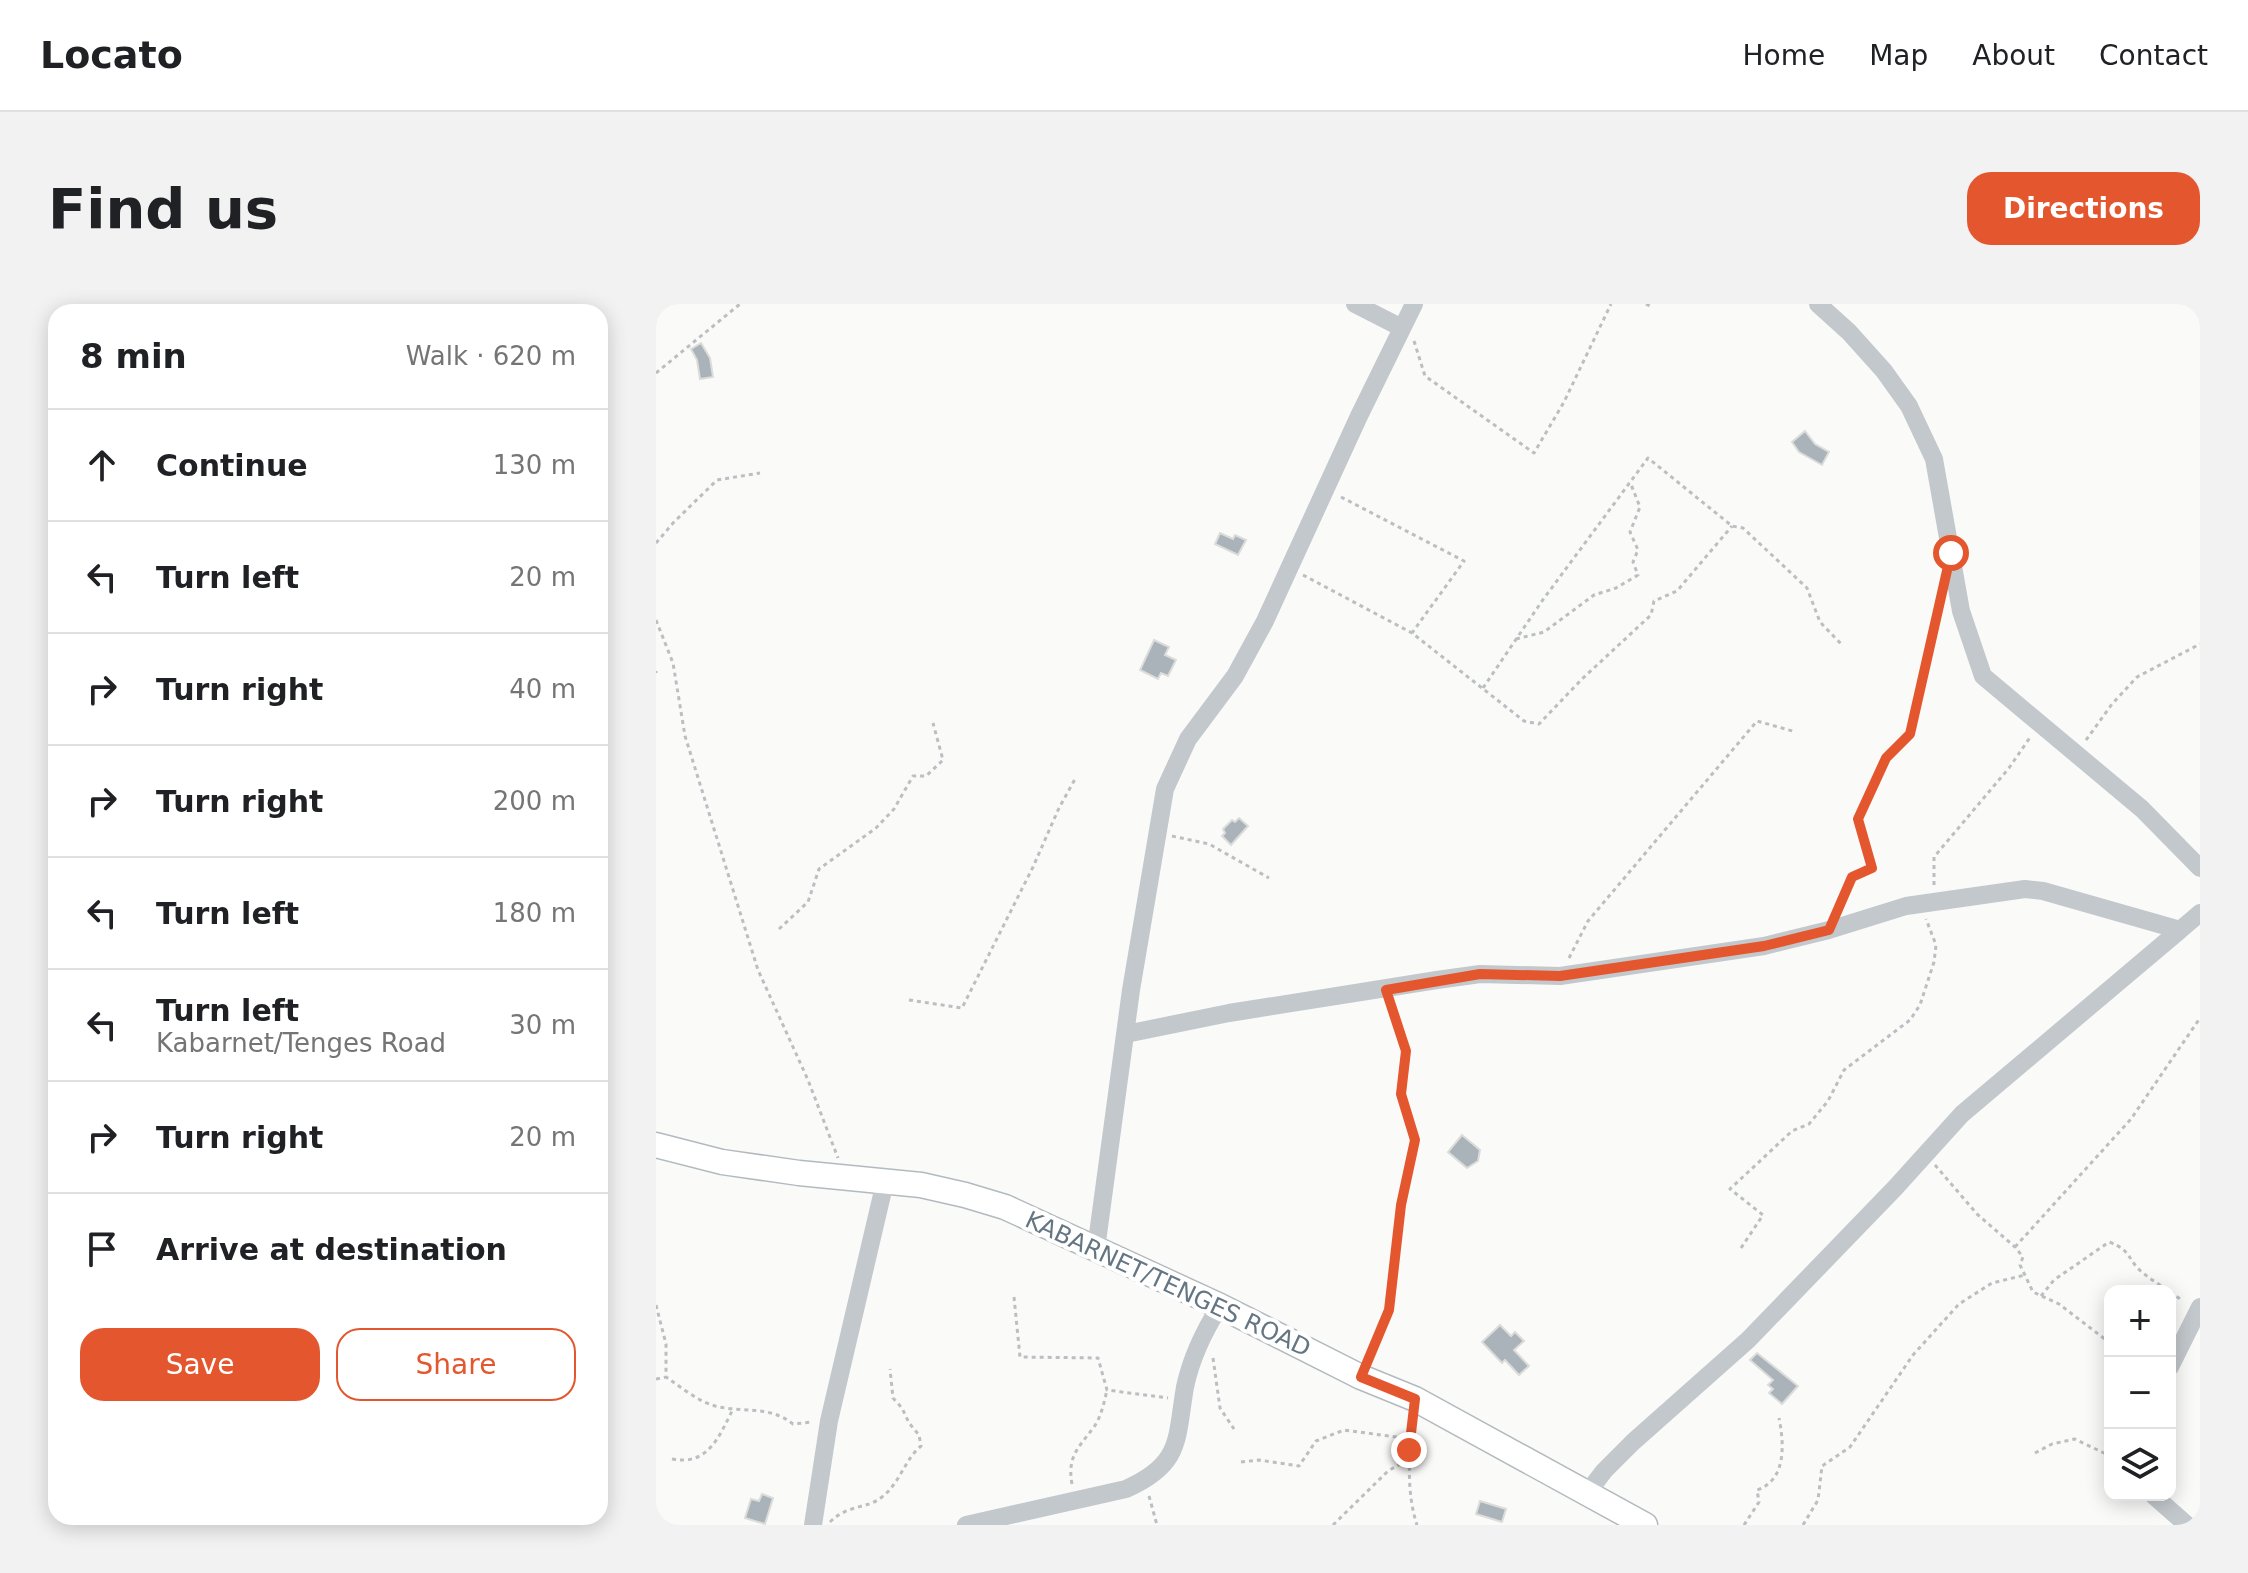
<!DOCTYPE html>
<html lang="en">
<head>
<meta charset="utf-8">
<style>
  :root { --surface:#fff; --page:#f2f2f2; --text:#202124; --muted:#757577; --line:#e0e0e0; --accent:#e4572e }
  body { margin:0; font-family:"DejaVu Sans",sans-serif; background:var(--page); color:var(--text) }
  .controls { position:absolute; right:24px; bottom:24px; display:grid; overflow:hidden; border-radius:16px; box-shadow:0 4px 20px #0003 }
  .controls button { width:72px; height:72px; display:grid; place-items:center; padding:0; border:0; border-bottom:2px solid var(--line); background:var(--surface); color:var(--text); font:40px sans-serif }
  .stop { position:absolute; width:24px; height:24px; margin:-18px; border:6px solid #e4572e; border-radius:50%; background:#fff }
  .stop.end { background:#e4572e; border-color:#fff; box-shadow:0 2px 8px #0008 }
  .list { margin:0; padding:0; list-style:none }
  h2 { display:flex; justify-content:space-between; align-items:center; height:104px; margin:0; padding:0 32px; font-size:34px }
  h2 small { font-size:26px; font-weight:400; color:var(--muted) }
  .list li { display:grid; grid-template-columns:52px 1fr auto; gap:24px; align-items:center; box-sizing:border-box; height:112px; padding:0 32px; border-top:2px solid var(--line) }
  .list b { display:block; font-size:30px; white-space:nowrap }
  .list p { margin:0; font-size:26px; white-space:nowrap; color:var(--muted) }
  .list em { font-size:26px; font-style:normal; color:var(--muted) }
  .actions { display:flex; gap:16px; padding:24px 32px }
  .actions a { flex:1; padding:18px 0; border:2px solid var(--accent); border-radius:24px; text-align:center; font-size:28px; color:var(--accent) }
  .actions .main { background:var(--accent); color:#fff }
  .icon { flex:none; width:44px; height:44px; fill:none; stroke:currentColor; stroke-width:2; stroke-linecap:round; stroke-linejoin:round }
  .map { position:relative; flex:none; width:1544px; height:1221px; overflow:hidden; border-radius:24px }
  header { display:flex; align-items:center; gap:48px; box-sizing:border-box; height:112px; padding:0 40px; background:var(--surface); border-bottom:2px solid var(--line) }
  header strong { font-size:38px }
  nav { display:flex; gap:44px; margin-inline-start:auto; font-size:28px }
  .intro { display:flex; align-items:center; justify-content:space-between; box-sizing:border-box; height:192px; padding:0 48px }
  h1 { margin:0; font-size:56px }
  .button { padding:20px 36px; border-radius:24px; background:var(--accent); color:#fff; font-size:28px; font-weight:700 }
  main { display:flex; gap:48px; padding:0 48px }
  aside { flex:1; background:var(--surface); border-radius:24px; box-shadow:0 4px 20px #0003 }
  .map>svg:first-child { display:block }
  .building { fill:#aab3b9; stroke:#dcdcda; stroke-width:2 }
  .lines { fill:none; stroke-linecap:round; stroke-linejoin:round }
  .secondary-casing { stroke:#b3babf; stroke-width:27 }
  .path { stroke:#bbbfc2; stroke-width:3; stroke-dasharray:4 4; stroke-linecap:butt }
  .street { stroke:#c3c8cc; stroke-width:18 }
  .secondary { stroke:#fff; stroke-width:24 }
  .route { stroke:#e4572e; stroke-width:10 }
  .labels { text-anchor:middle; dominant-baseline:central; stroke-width:8; stroke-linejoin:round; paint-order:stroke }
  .street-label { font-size:24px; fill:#657683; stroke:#fff }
</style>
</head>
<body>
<header>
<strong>Locato</strong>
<nav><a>Home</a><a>Map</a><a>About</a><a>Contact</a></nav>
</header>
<div class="intro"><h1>Find us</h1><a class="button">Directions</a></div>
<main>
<aside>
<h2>8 min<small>Walk · 620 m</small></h2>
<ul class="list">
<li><svg class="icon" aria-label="ahead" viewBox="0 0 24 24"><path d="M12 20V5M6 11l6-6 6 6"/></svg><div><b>Continue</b></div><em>130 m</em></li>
<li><svg class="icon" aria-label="left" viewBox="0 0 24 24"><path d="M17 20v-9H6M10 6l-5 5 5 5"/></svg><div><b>Turn left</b></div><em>20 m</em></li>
<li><svg class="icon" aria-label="right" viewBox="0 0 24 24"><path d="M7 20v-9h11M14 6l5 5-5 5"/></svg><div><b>Turn right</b></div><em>40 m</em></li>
<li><svg class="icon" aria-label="right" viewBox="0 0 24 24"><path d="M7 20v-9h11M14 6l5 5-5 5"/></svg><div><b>Turn right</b></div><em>200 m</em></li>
<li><svg class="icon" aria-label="left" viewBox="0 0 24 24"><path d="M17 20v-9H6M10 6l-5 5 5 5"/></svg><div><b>Turn left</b></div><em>180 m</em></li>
<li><svg class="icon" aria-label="left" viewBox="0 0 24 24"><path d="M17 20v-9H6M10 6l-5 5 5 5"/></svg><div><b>Turn left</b><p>Kabarnet/Tenges Road</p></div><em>30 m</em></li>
<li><svg class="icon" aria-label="right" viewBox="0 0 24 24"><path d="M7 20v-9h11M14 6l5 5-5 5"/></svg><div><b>Turn right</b></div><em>20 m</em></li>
<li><svg class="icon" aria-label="arrive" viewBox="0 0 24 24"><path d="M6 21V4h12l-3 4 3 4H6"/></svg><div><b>Arrive at destination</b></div></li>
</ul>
<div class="actions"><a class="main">Save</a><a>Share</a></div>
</aside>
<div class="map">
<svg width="1544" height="1221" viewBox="0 0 1544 1221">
  <rect width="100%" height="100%" fill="#fafaf8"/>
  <path class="building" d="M 45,39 L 54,54 L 57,73 L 44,75 L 41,56 L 35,45 Z
    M 1149,127 L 1159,140 L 1173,148 L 1166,161 L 1143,148 L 1136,138 Z
    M 564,229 L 577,235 L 579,231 L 590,236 L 582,251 L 559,240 Z
    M 498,336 L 513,343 L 509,351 L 520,356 L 512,372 L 505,369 L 502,375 L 484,366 Z
    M 583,514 L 592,522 L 575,541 L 566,532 L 569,529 L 567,525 L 576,516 L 579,518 Z
    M 806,831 L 824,846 L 822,857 L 811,864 L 792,848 Z
    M 844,1021 L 855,1032 L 859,1028 L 868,1037 L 858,1046 L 873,1062 L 863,1071 L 849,1056 L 846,1059 L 826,1038 Z
    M 1101,1049 L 1142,1082 L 1126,1100 L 1113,1089 L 1117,1085 L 1112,1081 L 1117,1076 L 1094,1056 Z
    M 106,1190 L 117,1194 L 109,1220 L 89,1214 L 95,1195 L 103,1197 Z
    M 824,1197 L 850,1205 L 846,1218 L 820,1210 Z"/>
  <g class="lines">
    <defs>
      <path id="secondary" d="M 0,841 L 66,858 L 143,869 L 265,881 L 309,891 L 349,903 L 564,1002 L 705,1073 L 759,1095 L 989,1221"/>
    </defs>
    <use href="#secondary" class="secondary-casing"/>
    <path class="path" d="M 990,0 L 994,2
      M 758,37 L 769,72 L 878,149 L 908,98 L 955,0
      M 0,69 L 84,0
      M 685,193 L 808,257 L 756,329 L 868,417 L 883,420 L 926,375 L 995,311 L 998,297 L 1021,287 L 1076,222
      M 0,239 L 18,218 L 61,176 L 104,169
      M 647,271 L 756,329
      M 0,316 L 17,359 L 29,432 L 102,666 L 152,776 L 182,854
      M 860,335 L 888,328 L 938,291 L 960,284 L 982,271 L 977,258 L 982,246 L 974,228 L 984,203 L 974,178
      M 0,367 L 0,369
      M 827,384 L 886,297 L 992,154 L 1076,222 L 1087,224 L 1151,284 L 1164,318 L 1187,342
      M 1430,436 L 1456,400 L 1481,373 L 1544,340
      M 516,532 L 553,540 L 613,574
      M 1278,581 L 1278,553 L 1353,464 L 1375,432
      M 1181,607 L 1196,573 L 1216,564 L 1202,515 L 1230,454 L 1254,430 L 1285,292
      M 123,625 L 152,598 L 163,565 L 220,524 L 238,505 L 257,472 L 270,472 L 287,456 L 277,419
      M 913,654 L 932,617 L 1101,417 L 1140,428
      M 253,696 L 306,704 L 377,563 L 403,504 L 419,475
      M 1279,861 L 1321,910 L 1359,943 L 1367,953 L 1364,961 L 1377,988 L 1403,1000 L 1454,1039
      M 1359,943 L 1475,815 L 1544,714
      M 1085,944 L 1107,911 L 1074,885 L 1136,827 L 1153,820 L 1172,797 L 1188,766 L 1254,716 L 1264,701 L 1278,658 L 1280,641 L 1270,615
      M 1514,988 L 1527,997
      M 1385,992 L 1398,976 L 1453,938 C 1477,947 1471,956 1486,968 C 1494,975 1504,981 1513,987
      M 358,993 L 364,1053 L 442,1054 L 451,1086 L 512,1094
      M 0,1001 L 10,1040 L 10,1073 C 25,1083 41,1097 59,1102 C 86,1109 114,1101 137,1120 L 156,1118
      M 557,1054 L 564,1104 L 578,1125
      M 713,1054 L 733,1006 L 745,901 L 759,836 L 745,790 L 750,747 L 735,701
      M 0,1075 L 10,1073
      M 757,1115 C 753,1150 750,1187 761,1221
      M 1379,1149 L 1396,1140 L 1419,1135 L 1454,1152
      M 16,1155 C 52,1162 63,1133 77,1105
      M 585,1158 L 603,1156 L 643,1162 L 660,1137 L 688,1126 L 755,1135
      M 416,1180 C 411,1153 422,1144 438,1123 C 445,1113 448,1099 451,1086
      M 493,1192 L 501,1221
      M 174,1218 C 192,1200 212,1205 226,1193 C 244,1179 249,1155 265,1142 L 263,1131 L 253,1119 L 246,1104 L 237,1094 L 234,1065
      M 677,1221 L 732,1167 L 753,1155
      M 1088,1221 L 1103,1198 L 1101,1186 C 1131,1176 1128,1139 1123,1114
      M 1147,1221 L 1162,1196 L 1166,1162 L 1194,1143 L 1257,1051 L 1303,1000 L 1336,979 L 1369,971"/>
    <path class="street" d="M 699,0 L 746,24
      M 1162,0 L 1193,28 L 1228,67 L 1253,102 L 1278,155 L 1305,307 L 1327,372 L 1486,505 L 1544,564
      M 470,730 L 573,709 L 781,676 L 824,670 L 904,672 L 1108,642 L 1173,626 L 1250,602 L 1369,585 L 1387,587 L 1524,626 L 1544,609
      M 440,945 L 475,686 L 509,485 L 532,435 L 579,372 L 609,317 L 703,112 L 758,0
      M 1514,1063 L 1544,1003
      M 932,1188 L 948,1167 L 977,1138 L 1092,1036 L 1239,884 L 1306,810 L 1524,626
      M 1497,1191 L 1531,1221
      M 157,1221 L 173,1117 L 229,878
      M 310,1221 L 470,1185 C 526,1160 520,1136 529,1083 C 535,1055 548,1027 564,1002"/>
    <use href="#secondary" class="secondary"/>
  </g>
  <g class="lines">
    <path class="route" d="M 753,1146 L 759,1095 L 705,1073 L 733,1006 L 745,901 L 759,836 L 745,790 L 750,747 L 730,686 L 824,670 L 904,672 L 1108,642 L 1173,626 L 1196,573 L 1216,564 L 1202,515 L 1230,454 L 1254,430 L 1295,249"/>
  </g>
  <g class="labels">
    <g class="street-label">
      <text transform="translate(512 980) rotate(25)">KABARNET/TENGES ROAD</text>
    </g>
  </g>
</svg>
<div class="controls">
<button>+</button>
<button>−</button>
<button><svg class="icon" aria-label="layers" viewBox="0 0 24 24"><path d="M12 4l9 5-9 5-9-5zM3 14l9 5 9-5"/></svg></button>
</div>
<div class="stop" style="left:1295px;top:249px"></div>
<div class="stop end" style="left:753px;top:1146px"></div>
</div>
</main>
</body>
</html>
